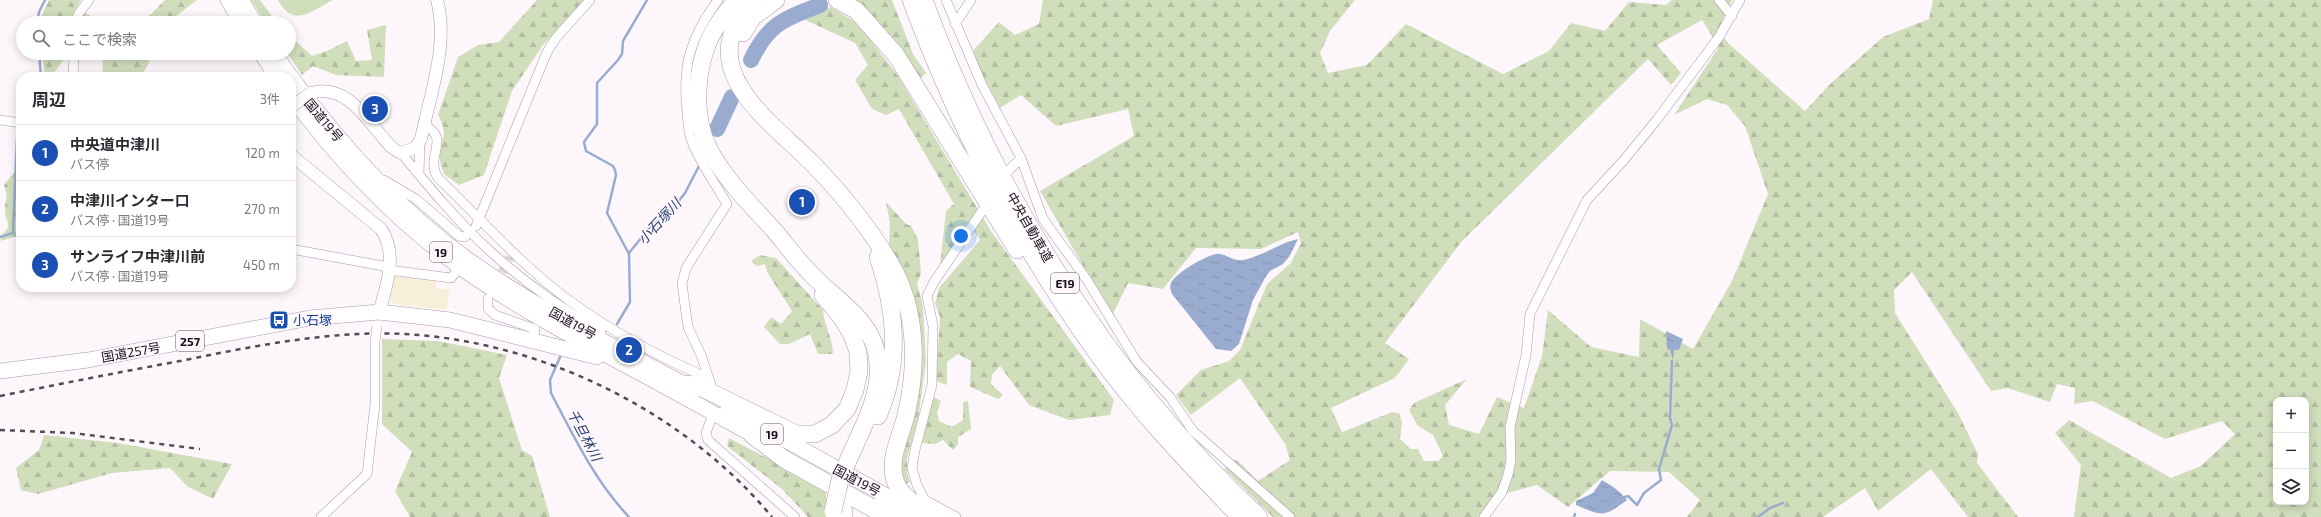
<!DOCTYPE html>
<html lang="ja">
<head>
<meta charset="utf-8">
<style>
  :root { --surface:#fff; --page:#f2f2f3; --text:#2b2b33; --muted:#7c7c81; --line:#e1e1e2; --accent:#94571a }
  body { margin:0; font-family:"Exo 2","Noto Sans JP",sans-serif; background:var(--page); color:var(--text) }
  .controls { position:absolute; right:12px; bottom:12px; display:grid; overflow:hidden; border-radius:8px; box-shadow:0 2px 10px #0003 }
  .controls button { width:36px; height:36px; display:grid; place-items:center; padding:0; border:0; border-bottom:1px solid var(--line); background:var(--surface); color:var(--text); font:20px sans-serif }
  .you { position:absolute; left:961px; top:236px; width:14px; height:14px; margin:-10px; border:3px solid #fff; border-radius:50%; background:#1a73e8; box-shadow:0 0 0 6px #1a73e833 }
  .badge { display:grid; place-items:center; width:26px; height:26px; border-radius:50%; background:var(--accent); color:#fff; font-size:13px; font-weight:700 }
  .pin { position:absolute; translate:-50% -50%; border:2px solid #fff; box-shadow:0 1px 4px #0006 }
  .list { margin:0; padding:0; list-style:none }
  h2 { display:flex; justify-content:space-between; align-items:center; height:52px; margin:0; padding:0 16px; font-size:17px }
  h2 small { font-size:13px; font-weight:400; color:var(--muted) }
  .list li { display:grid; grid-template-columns:26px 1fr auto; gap:12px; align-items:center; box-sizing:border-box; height:56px; padding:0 16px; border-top:1px solid var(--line) }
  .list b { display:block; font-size:15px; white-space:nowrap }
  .list p { margin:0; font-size:13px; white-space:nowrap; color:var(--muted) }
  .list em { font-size:13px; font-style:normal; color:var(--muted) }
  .icon { flex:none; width:22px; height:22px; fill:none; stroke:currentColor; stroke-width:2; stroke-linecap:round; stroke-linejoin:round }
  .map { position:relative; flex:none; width:2321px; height:517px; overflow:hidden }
  .search { position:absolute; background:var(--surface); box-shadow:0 2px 10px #0003; left:16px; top:16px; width:280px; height:44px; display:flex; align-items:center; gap:10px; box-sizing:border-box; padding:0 14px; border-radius:22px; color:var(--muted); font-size:15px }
  .panel { position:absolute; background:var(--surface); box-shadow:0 2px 10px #0003; left:16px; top:72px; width:280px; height:220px; border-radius:16px }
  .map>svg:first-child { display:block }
  .commercial { fill:#f7efd9 }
  .forest { fill:url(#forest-firs); fill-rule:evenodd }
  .pitch { fill:#d1debc }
  .water { fill:url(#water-ripples) }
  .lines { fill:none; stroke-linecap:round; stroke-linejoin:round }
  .stream { stroke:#99acd0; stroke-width:2.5 }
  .river { stroke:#99acd0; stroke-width:16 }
  .minor-tunnel { stroke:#dbd4da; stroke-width:9; stroke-dasharray:9 4.5; stroke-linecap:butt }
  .minor-casing { stroke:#af95ad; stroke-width:10 }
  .tertiary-casing { stroke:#af95ad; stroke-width:13 }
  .trunk-casing { stroke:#af95ad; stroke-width:16 }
  .motorway-casing { stroke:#af95ad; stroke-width:18 }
  .minor { stroke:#fff; stroke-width:9 }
  .tertiary { stroke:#fff; stroke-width:12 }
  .trunk { stroke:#fff; stroke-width:15 }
  .motorway { stroke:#fff; stroke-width:17 }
  .rail { stroke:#544b53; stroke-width:2.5; stroke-dasharray:5 5; stroke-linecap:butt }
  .minor-bridge-casing { stroke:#af95ad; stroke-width:10; stroke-linecap:butt }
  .tertiary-bridge-casing { stroke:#af95ad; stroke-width:13; stroke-linecap:butt }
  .motorway-bridge-casing { stroke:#af95ad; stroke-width:18; stroke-linecap:butt }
  .minor-bridge { stroke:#fff; stroke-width:9 }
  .tertiary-bridge { stroke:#fff; stroke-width:12 }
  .motorway-bridge { stroke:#fff; stroke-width:17 }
  .labels { text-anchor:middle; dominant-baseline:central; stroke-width:3; stroke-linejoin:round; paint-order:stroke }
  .shield { fill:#fdf7fc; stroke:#5d555c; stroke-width:1 }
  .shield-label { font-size:12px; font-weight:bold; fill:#190f18 }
  .street-label { font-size:13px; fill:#190f18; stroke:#fdf7fc }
  .transit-label { font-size:13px; fill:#164399; stroke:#fdf7fc; text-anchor:start }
  .water-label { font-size:14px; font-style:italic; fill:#283e6e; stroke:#fdf7fc }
</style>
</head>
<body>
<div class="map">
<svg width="2321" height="517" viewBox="0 0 2321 517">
  <defs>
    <pattern id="forest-firs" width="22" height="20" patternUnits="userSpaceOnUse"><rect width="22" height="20" fill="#d1debc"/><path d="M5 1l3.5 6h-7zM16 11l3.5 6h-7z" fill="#b3bda1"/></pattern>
    <pattern id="water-ripples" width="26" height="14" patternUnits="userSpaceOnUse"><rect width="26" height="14" fill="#99acd0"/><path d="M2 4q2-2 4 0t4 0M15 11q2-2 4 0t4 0" fill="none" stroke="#8393b2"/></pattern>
  </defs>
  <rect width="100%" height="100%" fill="#fdf7fc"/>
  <path class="commercial" d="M 396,274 L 436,280 L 436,288 L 450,290 L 446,310 L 394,304 L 390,300 Z"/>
  <path class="forest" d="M 49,0 L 81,0 L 77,7 L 101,23 L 41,23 L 41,17 Z
    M 165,0 L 197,0 L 167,23 L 142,23 Z
    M 251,0 L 260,0 L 277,23 L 266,23 Z
    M 537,0 L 587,0 L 543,45 L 512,91 L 484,175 L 459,185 L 444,174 C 442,168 439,161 440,155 C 441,135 449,136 438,115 L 458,57 L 478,45 L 499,42 Z
    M 855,0 L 892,0 L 913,54 L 926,73 L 921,78 L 891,36 Z
    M 1043,0 L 1355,0 L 1330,31 L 1320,53 L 1328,73 L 1367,65 L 1406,24 L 1503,74 L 1549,51 L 1571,23 L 1605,31 L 1629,2 L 1666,5 L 1672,0 L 1732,0 L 1718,30 L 1728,43 L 1805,111 L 1829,85 L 1883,37 L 1929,19 L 1933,0 L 2321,0 L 2321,517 L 2074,517 L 2081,465 L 2055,433 L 2069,420 L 2171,478 L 2201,466 L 2235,434 L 2222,421 L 2165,439 L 2093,401 L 2074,404 L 2075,388 L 2057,384 L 2050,402 L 2007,388 L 1991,391 L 1912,272 L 1894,290 L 1895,313 L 1958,413 L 1978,454 L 1977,463 L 2018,517 L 1968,517 L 1931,469 L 1878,511 L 1865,488 L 1823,517 L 1687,517 L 1700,500 L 1669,472 L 1610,471 L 1568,507 L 1537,485 L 1495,496 L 1480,517 L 1273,517 L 1224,469 L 1236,459 L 1258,481 L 1290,460 L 1285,444 L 1240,378 L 1191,415 L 1176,395 L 1201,370 L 1229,361 L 1240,350 L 1267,284 L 1291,263 L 1301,243 L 1298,232 L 1261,249 L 1196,248 L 1163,289 L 1128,283 L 1112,316 L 1040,191 L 1134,136 L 1128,109 L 1056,126 L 1021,95 L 1000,108 L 971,53 L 999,22 L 1015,35 L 1039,24 ZM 1702,20 L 1719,47 L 1674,115 L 1707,99 L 1727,105 L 1745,126 L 1768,194 L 1732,281 L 1693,349 L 1640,319 L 1639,357 L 1591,347 L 1548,310 L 1542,356 L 1524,408 L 1497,397 L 1479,434 L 1449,425 L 1445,405 L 1467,379 L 1414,403 L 1409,410 L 1418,426 L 1433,435 L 1443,456 L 1438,461 L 1424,461 L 1418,449 L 1411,449 L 1400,439 L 1402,422 L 1399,413 L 1392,412 L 1342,432 L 1331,408 L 1395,378 L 1409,359 L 1385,343 L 1462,241 L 1648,59 L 1671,85 L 1681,73 L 1657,45 ZM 2276,400 L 2306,400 L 2306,502 L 2276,502 Z
    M 830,7 L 858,23 L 898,76 L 991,231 L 1114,400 L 1110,415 L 1069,420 L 1029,405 L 1000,366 L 992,375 L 991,384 L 1003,395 L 998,399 L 970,387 L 971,361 L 958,354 L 947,362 L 947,385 L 936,381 L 940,317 L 935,304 L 939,288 L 980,240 L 968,223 L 940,265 L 946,211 L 954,204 L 899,109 L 886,115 L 872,109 L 855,80 L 868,65 L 855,43 L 801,18 Z
    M 386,25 L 384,77 L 336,75 L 313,66 L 302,75 L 287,53 L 289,53 L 289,35 L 312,56 L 327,51 L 347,41 L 356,61 L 372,60 L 367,30 Z
    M 42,53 L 63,53 L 63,61 L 55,71 L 56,77 L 45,77 Z
    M 102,53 L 154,53 L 141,77 L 103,77 Z
    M 16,170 L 21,172 L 21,235 L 1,241 L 0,236 C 15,224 5,224 5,210 C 5,196 9,200 4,185 Z
    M 886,202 L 906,224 L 911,226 L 918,239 L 921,274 L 917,283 L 923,306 L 926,362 L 918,419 L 907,459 L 907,473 L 910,482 L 905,484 L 900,467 L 915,389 L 889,244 L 890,223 Z
    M 760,255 L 776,258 L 823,310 C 824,326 833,338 833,354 L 818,354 L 810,334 L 789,344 L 780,344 L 764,327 L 771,317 L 781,324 L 792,311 L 767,272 L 765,264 L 757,266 L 751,261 Z
    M 382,339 L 438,341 L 507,355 L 499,378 L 522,450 L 532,456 L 550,517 L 410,517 L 395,491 L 412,452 L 382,424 Z
    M 932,396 L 941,401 L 937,413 L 939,421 L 952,427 L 963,420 L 963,402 L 968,401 L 971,429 L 958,437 L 958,444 L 953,450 L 943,440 L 935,444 L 922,443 Z
    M 44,435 L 118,443 L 232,464 L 213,499 L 188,487 L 170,468 L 112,473 L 38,494 L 21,490 L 16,468 L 39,450 Z
    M 729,438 L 826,489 L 826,517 L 808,517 L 782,489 L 727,446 Z"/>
  <path class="pitch" d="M 278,0 L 333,0 C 312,11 293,29 278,0 Z"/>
  <path class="water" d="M 1298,239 L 1289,257 L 1283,264 L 1270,271 L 1265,278 L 1253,300 L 1239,344 L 1231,351 L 1216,349 L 1172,294 C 1171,290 1169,287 1171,283 C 1175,273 1211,252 1220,254 C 1227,255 1235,262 1243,260 C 1263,256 1279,243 1298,239 Z
    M 1666,331 L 1683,339 L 1679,350 L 1674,350 L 1673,360 L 1670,350 L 1667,349 Z
    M 1602,480 C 1613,487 1618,489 1627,500 C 1604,517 1604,517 1576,505 L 1576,501 L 1593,493 Z"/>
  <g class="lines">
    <path class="stream" d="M 37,23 L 39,12 L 45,0
      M 39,53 L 41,77
      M 0,237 L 13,233 L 17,138 L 20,128
      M 629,253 L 650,227 L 671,211 L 685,193 L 699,166
      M 617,324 L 630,302 L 629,254 L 607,213 L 616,175 L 615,170 L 613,166 L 586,151 L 584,142 L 597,124 L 597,83 L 618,60 L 622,54 L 623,41 L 647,0
      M 561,355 L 550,380 L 551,393 C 574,437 595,481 629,517
      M 1622,498 L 1628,496 L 1637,505 L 1644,493 L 1661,480 L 1659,469 L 1672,425 L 1670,418 L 1672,361
      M 1574,517 L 1575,514
      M 1758,517 L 1770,508 L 1783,503"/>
    <path class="river" d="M 751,60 C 769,23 784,19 820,5
      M 717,129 L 732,97"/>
    <path class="minor-tunnel" d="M 496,284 L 510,257"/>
    <defs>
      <path id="minor" d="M 946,0 L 982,85 L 1021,158 L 1009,170
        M 1719,0 L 1732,16
        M 75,23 L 79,13 L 89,0
        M 955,24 L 971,0
        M 73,77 L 74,53
        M 0,120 L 21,123
        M 424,125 C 452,139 424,156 438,178 C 481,219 522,266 570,301 C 611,331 662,358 708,378
        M 401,153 C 429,187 458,222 491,252 C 524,282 563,309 601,332
        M 1021,158 L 1043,219 L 1087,280 L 1137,362 L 1170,397 L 1193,431 L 1290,517
        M 419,174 L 420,141
        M 384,180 L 416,199 L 459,236 L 465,237
        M 476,226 L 547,52 L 556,38 L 590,0
        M 291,249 L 383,266 L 389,270 L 451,278 L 460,267
        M 488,299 L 488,308 L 495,315 L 535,329 L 533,340
        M 714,394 L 701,355 L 688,327 L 682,284 L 686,268 L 727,204 C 715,183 699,162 691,139 C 688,131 688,121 687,112 C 682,65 690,38 718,0
        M 713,414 L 706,433 L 708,440 L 795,517
        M 321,517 L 367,474 L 375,404 L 375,342
        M 956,517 L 925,500 L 917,485 L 912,468 L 915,450 L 932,385 L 933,326 L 927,296 L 934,282 L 982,211
        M 1484,517 L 1502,492 L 1508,475 L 1511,460 L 1510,427 L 1526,355 L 1530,314 L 1587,200 L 1624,160 L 1655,122 L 1719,37 L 1740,0"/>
      <path id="tertiary" d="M 311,93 C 343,84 362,112 380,134 C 387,142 391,149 401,153 L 415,148 L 421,139 C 430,94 449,45 437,0
        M 291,155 L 381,229 C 398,254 387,285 379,312"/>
      <path id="trunk" d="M 228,0 L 242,23
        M 241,0 L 255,23
        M 261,53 L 277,77
        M 274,53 L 291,77
        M 291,77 C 341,145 398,209 467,259 C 538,310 618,348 695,390
        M 291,96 C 339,161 395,220 460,267 C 513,305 570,335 627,366 C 672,390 717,415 762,440
        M 0,371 L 88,360 L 310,318 L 379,312 L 450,320 L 597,357
        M 728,408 L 919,514
        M 879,505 L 900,517"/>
      <path id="motorway" d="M 736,0 C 730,8 723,16 718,24 C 696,57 691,111 708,147 C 723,177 749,203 772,228 C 786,244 799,263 815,278 C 841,304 876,323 878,363 C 881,398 860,432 847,463
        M 753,0 C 690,68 767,118 813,164 C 841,193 869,227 890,263 C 917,308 918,365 906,415 C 901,436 887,461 896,483 C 903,500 923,508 938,517
        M 837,0 L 856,10 L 896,55 L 1017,250
        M 911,0 C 959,128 1017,242 1097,353 C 1139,412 1190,465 1240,517
        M 924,0 C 995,194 1107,375 1259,517
        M 743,33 L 753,17 L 776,0
        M 685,384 L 696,385 L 796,434 L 815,434 L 832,425 L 847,409 L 855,390 L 859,371 L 858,352 L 852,335 L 842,318 L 823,295
        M 878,416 C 901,364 896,311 878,257
        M 752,435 L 784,459 L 888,517
        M 844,511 L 844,517"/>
    </defs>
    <use href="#minor" class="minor-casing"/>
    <use href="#tertiary" class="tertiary-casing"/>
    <use href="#trunk" class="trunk-casing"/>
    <use href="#motorway" class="motorway-casing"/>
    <use href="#minor" class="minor"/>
    <use href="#tertiary" class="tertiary"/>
    <use href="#trunk" class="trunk"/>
    <use href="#motorway" class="motorway"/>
    <path class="rail" d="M 0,396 C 60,384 120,372 180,361 C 239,349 298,337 358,334 C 510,326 675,400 772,517
      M 0,430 L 73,433 L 200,449"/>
    <defs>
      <path id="minor-bridge" d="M 375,342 L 377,326"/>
      <path id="tertiary-bridge" d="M 291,107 L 311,93"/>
      <path id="motorway-bridge" d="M 833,511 L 840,480 L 847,463"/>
    </defs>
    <use href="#minor-bridge" class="minor-bridge-casing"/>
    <use href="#tertiary-bridge" class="tertiary-bridge-casing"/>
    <use href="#motorway-bridge" class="motorway-bridge-casing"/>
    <use href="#minor-bridge" class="minor-bridge"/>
    <use href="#tertiary-bridge" class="tertiary-bridge"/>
    <use href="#motorway-bridge" class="motorway-bridge"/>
  </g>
  <defs>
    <symbol id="bus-square" viewBox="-11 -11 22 22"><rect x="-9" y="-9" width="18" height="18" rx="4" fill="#1a4fb4" stroke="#fdf7fc"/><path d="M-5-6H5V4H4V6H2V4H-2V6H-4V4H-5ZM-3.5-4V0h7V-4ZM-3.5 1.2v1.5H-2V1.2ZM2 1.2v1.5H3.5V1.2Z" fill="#fff"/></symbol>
  </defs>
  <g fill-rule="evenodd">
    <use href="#bus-square" x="268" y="309" width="22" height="22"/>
  </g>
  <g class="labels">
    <g class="shield">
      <rect x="430" y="242" width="22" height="20" rx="3"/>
      <rect x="1051" y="273" width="28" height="20" rx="3"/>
      <rect x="176" y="331" width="28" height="20" rx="3"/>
      <rect x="761" y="424" width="22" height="20" rx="3"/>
    </g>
    <g class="shield-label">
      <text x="441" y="252">19</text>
      <text x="1065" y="283">E19</text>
      <text x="190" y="341">257</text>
      <text x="772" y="434">19</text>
    </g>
    <g class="street-label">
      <text transform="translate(324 120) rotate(50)">国道19号</text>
      <text transform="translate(1030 227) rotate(60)">中央自動車道</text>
      <text transform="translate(573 323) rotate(29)">国道19号</text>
      <text transform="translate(131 352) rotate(-10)">国道257号</text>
      <text transform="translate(857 480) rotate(28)">国道19号</text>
    </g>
    <g class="transit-label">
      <text x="293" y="320">小石塚</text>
    </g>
    <g class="water-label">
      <text transform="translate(659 221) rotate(-47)">小石塚川</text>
      <text transform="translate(585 435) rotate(62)">千旦林川</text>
    </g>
  </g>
</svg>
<div class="controls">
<button>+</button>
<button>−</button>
<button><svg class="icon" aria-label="layers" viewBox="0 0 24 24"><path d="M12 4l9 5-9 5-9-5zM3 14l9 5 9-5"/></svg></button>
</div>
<div class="you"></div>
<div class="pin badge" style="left:802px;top:202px;background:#1a4fb4">1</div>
<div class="pin badge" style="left:629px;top:350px;background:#1a4fb4">2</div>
<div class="pin badge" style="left:375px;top:109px;background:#1a4fb4">3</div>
<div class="search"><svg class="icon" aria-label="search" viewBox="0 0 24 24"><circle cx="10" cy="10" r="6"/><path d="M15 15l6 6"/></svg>ここで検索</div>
<section class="panel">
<h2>周辺<small>3件</small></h2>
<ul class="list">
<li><span class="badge" style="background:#1a4fb4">1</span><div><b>中央道中津川</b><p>バス停</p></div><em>120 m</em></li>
<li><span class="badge" style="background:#1a4fb4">2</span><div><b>中津川インター口</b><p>バス停 · 国道19号</p></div><em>270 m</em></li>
<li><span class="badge" style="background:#1a4fb4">3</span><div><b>サンライフ中津川前</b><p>バス停 · 国道19号</p></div><em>450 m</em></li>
</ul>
</section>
</div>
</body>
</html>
